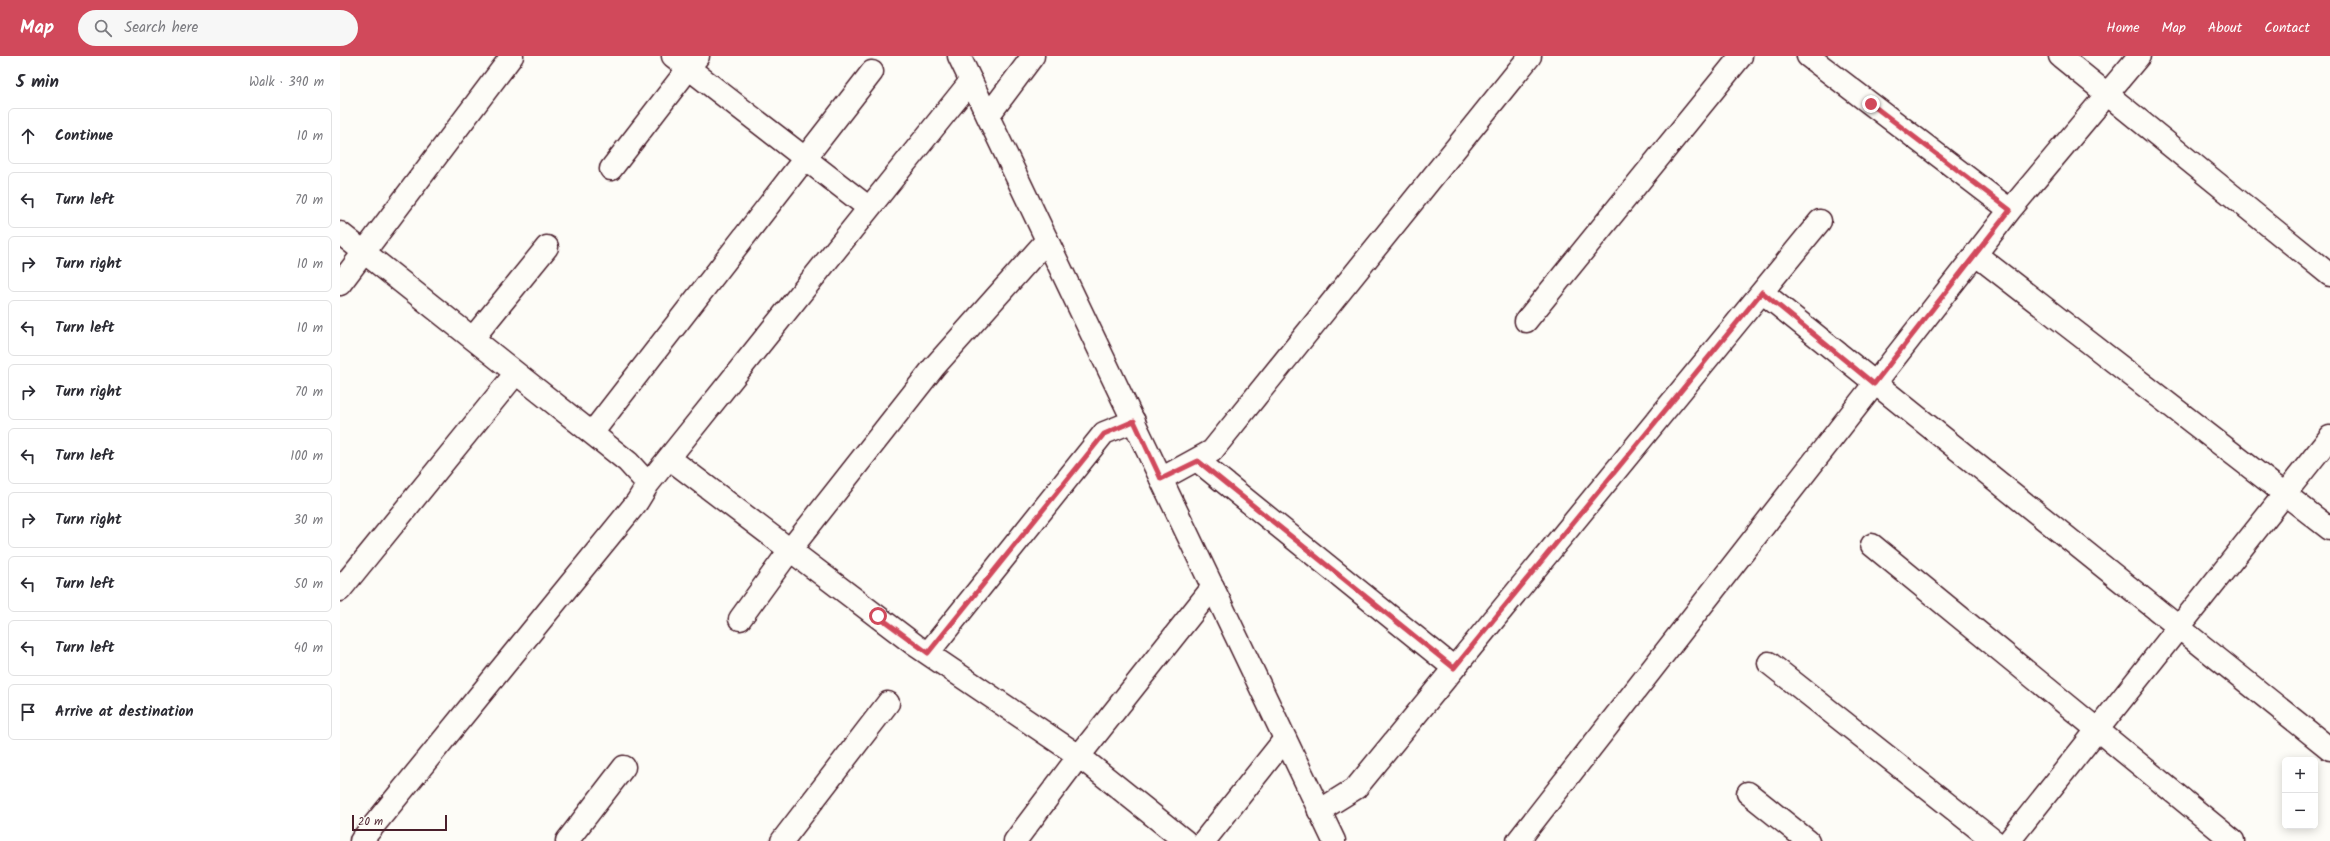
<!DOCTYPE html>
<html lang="en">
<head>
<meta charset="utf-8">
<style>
  :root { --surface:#fff; --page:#f7f7f7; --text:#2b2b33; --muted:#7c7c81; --line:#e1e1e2; --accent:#d1495b }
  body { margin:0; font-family:Kalam,sans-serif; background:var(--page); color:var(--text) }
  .controls { position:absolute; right:12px; bottom:12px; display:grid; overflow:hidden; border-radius:6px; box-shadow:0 2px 10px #0003 }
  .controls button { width:36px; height:36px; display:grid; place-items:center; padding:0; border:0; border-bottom:1px solid var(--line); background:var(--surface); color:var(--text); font:20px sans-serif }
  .scale { position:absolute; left:12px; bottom:10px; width:95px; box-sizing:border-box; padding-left:4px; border:2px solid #4a1f2b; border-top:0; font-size:11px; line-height:14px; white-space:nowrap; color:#4a1f2b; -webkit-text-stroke:3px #fdfcf7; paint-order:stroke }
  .stop { position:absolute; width:12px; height:12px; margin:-9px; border:3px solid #d1495b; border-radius:50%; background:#fff }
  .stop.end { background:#d1495b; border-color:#fff; box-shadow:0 1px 4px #0008 }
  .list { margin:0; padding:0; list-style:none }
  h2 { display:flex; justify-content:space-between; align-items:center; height:52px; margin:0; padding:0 16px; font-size:17px }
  h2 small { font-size:13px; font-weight:400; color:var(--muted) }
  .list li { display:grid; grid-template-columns:26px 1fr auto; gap:12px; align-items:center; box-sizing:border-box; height:56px; margin:0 8px 8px; padding:0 8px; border:1px solid var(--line); border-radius:6px }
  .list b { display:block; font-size:15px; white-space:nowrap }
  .list em { font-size:13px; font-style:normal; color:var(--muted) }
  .icon { flex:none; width:22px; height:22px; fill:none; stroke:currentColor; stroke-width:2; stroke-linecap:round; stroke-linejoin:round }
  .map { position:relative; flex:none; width:1990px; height:785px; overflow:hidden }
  header { display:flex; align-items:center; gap:24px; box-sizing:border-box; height:56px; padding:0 20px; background:var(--accent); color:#fff }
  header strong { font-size:19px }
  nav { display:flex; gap:22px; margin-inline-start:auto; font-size:14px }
  .search { width:280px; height:36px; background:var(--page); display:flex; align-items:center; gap:10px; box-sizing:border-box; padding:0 14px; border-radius:22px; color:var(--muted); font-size:15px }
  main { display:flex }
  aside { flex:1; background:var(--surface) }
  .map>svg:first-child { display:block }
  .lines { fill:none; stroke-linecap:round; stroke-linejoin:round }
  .minor-casing { stroke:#4a1f2b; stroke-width:25 }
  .tertiary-casing { stroke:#4a1f2b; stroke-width:25 }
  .minor { stroke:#fdfcf7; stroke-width:22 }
  .tertiary { stroke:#fdfcf7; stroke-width:22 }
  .route { stroke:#d1495b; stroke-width:5 }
</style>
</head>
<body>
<header>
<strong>Map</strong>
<div class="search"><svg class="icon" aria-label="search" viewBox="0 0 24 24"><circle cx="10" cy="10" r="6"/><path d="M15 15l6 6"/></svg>Search here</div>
<nav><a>Home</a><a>Map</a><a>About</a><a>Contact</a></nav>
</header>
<main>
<aside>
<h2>5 min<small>Walk · 390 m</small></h2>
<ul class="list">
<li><svg class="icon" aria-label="ahead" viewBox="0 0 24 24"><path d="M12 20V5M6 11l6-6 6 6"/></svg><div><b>Continue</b></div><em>10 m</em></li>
<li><svg class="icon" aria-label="left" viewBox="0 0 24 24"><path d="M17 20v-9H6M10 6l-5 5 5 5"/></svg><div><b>Turn left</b></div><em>70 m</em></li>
<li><svg class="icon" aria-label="right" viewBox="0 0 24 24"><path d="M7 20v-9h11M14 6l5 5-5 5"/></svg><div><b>Turn right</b></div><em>10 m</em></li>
<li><svg class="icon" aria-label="left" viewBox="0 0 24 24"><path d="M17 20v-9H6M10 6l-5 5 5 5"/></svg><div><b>Turn left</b></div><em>10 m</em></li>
<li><svg class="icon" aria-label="right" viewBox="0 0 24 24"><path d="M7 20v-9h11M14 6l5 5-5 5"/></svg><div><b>Turn right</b></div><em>70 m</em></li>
<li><svg class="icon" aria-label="left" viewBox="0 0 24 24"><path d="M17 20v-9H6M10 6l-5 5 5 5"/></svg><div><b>Turn left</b></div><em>100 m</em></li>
<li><svg class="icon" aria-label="right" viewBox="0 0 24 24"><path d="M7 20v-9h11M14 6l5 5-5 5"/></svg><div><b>Turn right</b></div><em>30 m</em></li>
<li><svg class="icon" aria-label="left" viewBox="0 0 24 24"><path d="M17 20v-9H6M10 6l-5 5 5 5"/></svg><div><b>Turn left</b></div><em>50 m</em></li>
<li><svg class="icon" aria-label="left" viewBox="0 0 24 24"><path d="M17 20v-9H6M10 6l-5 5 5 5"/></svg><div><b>Turn left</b></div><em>40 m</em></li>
<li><svg class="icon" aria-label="arrive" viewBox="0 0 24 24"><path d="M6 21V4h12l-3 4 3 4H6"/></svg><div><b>Arrive at destination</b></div></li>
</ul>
</aside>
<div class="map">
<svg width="1990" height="785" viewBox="0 0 1990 785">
  <rect width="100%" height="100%" fill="#fdfcf7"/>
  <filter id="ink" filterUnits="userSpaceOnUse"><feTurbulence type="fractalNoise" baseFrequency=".025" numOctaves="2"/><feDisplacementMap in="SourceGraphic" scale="8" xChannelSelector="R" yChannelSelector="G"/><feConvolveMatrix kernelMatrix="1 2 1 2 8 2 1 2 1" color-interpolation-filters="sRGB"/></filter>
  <g filter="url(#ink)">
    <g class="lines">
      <defs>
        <path id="minor" d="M 333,0 L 529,152
          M 1468,0 L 1670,154
          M 1720,0 L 1990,219
          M 648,60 L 693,0
          M 271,113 L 358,0
          M 0,177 L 288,406 L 308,428
          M 1635,198 L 1990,473
          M 0,228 L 172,0
          M 1422,236 L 1990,693
          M 1186,265 L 1401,0
          M 133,282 L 207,191
          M 252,377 L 532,16
          M 329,402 L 575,589 L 739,700 L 845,785
          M 858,405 L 1114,612
          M 821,423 L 872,395 L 1190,0
          M 1532,489 L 1893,785
          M 0,534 L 176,317
          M 400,563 L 450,494 L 594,311 L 707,184
          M 588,597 L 764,377 L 794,365
          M 1429,607 L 1654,785
          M 1408,737 L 1468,785
          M 979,755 L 1016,732 L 1480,165
          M 21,785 L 297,446 L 308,428 L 631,25
          M 227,785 L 284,711
          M 442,785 L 548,647
          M 675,785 L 739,700 L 873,531
          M 864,785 L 945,683
          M 1178,785 L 1670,154 L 1799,0
          M 1669,785 L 1990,381"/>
        <path id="tertiary" d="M 619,0 L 994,785"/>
      </defs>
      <use href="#minor" class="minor-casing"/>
      <use href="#tertiary" class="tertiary-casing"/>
      <use href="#minor" class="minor"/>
      <use href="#tertiary" class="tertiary"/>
    </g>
  </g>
  <g class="lines" filter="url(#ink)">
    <path class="route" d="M 538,560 L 588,597 L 764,378 L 794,365 L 821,423 L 858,405 L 1114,612 L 1422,236 L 1534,328 L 1670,154 L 1531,48"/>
  </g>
</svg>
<div class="controls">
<button>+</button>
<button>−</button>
</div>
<div class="scale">20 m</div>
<div class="stop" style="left:538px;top:560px"></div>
<div class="stop end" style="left:1531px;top:48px"></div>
</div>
</main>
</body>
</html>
